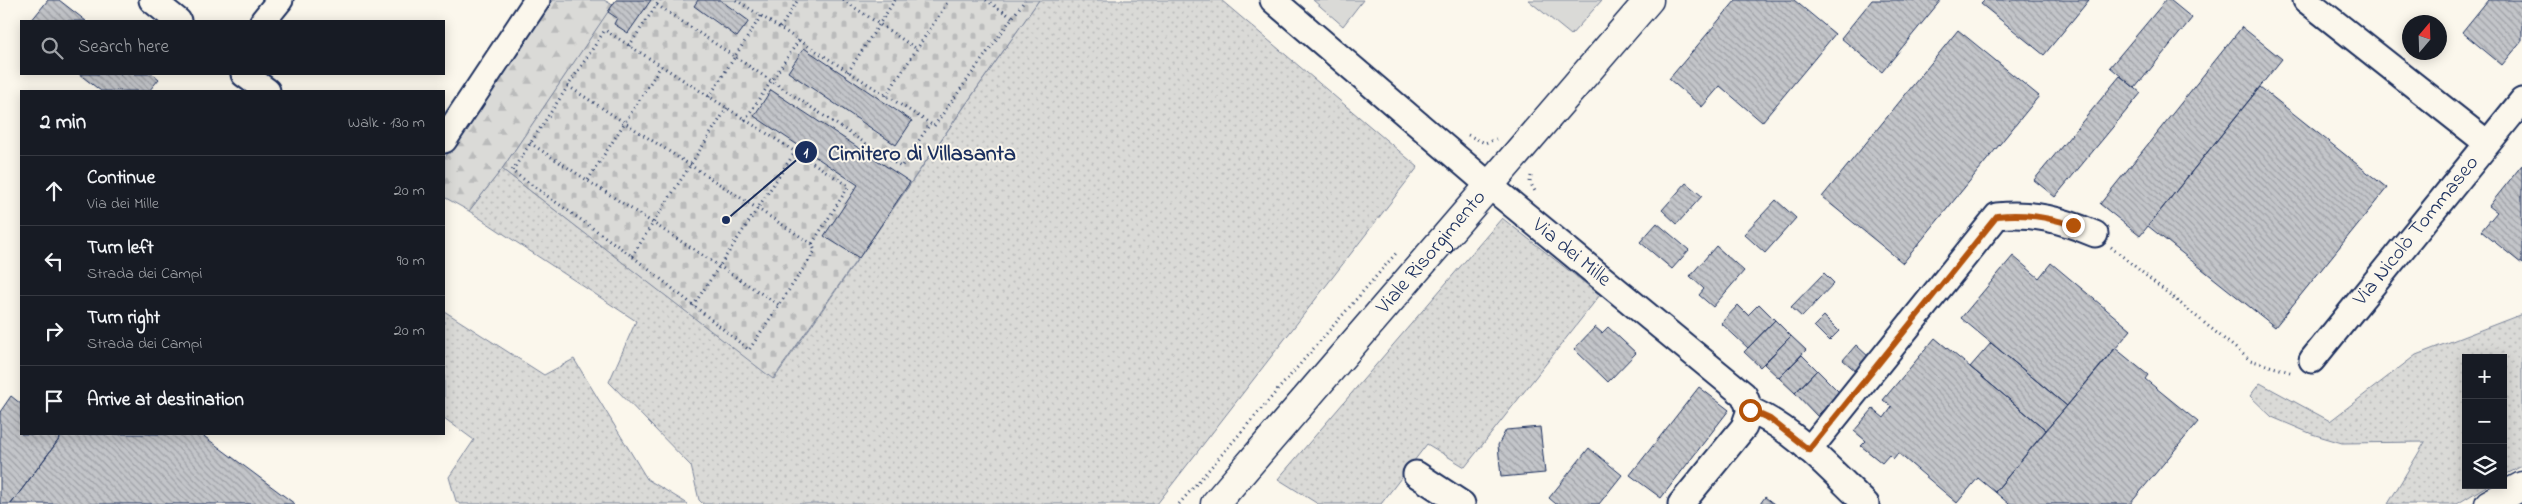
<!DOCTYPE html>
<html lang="en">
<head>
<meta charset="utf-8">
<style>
  :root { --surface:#171b24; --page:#20242c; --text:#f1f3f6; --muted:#9ea1a6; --line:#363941 }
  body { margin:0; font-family:"Indie Flower",sans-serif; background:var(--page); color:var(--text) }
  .controls { position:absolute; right:15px; bottom:15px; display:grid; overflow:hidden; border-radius:0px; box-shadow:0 2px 12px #0003 }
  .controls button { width:45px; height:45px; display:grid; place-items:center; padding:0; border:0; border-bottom:1px solid var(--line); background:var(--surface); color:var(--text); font:25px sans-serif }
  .compass { position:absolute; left:2402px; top:15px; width:45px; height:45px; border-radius:50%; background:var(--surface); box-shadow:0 2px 12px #0003; rotate:19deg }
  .stop { position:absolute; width:15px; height:15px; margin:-11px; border:4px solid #b45309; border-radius:50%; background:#fff }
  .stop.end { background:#b45309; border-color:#fff; box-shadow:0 1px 5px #0008 }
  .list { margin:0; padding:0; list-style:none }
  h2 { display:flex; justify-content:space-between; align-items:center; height:65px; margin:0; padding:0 20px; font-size:21px }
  h2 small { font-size:16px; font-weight:400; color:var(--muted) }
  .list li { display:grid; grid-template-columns:32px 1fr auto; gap:15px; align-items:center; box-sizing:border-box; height:70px; padding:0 20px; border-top:1px solid var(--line) }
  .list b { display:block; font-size:19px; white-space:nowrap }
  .list p { margin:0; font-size:16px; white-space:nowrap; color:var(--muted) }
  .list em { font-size:16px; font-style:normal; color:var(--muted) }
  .icon { flex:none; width:28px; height:28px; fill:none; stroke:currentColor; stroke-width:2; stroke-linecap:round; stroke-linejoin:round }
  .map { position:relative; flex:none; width:2522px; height:504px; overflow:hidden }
  .search { position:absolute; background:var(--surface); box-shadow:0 2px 12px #0003; left:20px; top:20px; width:425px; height:55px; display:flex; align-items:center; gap:12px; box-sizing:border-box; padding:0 18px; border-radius:0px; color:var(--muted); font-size:19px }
  .panel { position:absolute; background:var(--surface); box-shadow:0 2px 12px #0003; left:20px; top:90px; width:425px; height:345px; border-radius:0px }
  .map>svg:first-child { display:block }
  .grass { fill:url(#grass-dots); stroke:#7a849a }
  .forest { fill:url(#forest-firs); stroke:#7a849a }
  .cemetery { fill:url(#cemetery-stones); stroke:#7a849a }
  .pitch { fill:#dadad7; stroke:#7a849a }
  .building { fill:url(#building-back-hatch); stroke:#1b2f5e }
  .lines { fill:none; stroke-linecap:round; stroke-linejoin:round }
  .minor-casing { stroke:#1b2f5e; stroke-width:29 }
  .tertiary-casing { stroke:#1b2f5e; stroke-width:31 }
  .trunk-casing { stroke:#1b2f5e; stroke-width:31 }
  .path { stroke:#1b2f5e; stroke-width:3; stroke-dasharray:1 4; stroke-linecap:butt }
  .minor { stroke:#fbf7ec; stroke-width:25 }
  .tertiary { stroke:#fbf7ec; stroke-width:28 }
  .trunk { stroke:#fbf7ec; stroke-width:28 }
  .route { stroke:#b45309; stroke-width:6 }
  .labels { text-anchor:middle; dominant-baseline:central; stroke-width:4; stroke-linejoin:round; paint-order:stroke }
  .street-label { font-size:21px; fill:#1b2f5e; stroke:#fbf7ec }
  .leader { fill:none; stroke:#1b2f5e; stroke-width:2 }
  .callout-dot { fill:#1b2f5e; stroke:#fbf7ec; stroke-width:2 }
  .mark-label { font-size:15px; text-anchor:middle; font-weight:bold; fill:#fff }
  .callout-label { font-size:22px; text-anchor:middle; font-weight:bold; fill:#1b2f5e; stroke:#fbf7ec; stroke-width:4; stroke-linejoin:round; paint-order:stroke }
</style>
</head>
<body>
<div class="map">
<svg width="2522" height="504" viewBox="0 0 2522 504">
  <defs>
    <pattern id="grass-dots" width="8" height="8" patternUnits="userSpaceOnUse" patternTransform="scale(1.25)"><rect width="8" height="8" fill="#dadad7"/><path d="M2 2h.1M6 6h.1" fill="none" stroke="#babbbb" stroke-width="1.8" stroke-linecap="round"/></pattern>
    <pattern id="forest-firs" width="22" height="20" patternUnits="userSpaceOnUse" patternTransform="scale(1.25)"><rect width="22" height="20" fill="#dadad7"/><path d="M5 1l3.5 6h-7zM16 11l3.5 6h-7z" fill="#babbbb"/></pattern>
    <pattern id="cemetery-stones" width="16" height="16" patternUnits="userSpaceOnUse" patternTransform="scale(1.25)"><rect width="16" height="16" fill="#dadad7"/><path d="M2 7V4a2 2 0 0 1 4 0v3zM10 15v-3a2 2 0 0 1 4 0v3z" fill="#babbbb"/></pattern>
    <pattern id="building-back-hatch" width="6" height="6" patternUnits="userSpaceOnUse" patternTransform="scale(1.25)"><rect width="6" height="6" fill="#c3c5c9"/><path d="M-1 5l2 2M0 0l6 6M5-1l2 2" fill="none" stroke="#9ea0a6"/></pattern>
  </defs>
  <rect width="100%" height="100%" fill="#fbf7ec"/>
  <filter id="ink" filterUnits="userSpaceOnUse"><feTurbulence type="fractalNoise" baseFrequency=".02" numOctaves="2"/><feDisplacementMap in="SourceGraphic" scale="10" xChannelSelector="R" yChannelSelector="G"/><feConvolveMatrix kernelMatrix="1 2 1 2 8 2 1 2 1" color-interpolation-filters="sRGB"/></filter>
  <g filter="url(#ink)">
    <path class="grass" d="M 1039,0 L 1221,0 L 1418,167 L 1157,504 L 703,504 L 699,500 L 691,466 L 609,382 L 636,321 L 469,211 L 502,169 L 774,379 Z
      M 1502,218 L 1600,295 L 1465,467 L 1427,444 L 1381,504 L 1318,504 L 1278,479 Z
      M 444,311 L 544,375 L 574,359 L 647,479 L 688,504 L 460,504 L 456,501 L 449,477 L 474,440 L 444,418 Z
      M 2522,314 L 2522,466 L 2503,476 L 2503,358 L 2466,358 L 2466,485 L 2488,485 L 2457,504 L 2388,504 L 2425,442 L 2342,443 L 2312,434 L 2272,417 L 2250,396 L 2260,383 L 2330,421 L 2416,355 Z"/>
    <path class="forest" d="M 553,0 L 604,0 L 613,5 L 502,169 L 469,211 L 444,197 L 444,159 Z"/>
    <path class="cemetery" d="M 616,0 L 1039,0 L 773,379 L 502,169 Z"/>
    <path class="pitch" d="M 1313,0 L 1363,0 L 1343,26 Z
      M 1528,0 L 1602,0 L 1571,35 Z"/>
    <path class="building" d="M 48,0 L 59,0 L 86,21 L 31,21 Z
      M 616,0 L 651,0 L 628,33 L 614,24 L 617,18 L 608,12 Z
      M 698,0 L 720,0 L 749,21 L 737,37 L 694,6 Z
      M 1736,0 L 1794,0 L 1835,34 L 1762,122 L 1720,86 L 1702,107 L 1669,79 Z
      M 1872,0 L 1941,0 L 1882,72 L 1841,38 Z
      M 1985,0 L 2089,0 L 2044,55 L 1981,4 Z
      M 2166,0 L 2170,0 L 2192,18 L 2135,88 L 2110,67 Z
      M 2488,0 L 2522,0 L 2522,41 L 2502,65 L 2462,32 Z
      M 2242,27 L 2282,59 L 2140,236 L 2100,204 Z
      M 1958,30 L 2039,96 L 1903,263 L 1822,197 Z
      M 804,48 L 912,121 L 896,145 L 788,72 Z
      M 79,74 L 153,74 L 159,79 L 149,91 L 101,91 Z
      M 2120,76 L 2141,93 L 2055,197 L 2034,180 Z
      M 2260,87 L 2387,188 L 2275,327 L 2148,226 Z
      M 771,90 L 910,182 L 859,258 L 824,236 L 858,185 L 754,116 Z
      M 2522,165 L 2522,264 L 2481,231 L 2497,212 L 2489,206 Z
      M 1686,183 L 1702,196 L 1677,224 L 1662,210 Z
      M 1776,200 L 1796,218 L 1765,253 L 1744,234 Z
      M 1657,223 L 1689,250 L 1672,269 L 1640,242 Z
      M 1716,246 L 1744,271 L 1713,307 L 1699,295 L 1704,289 L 1690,276 Z
      M 2013,256 L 2039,278 L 2051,263 L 2131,330 L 2067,406 L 1961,318 Z
      M 1824,273 L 1834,283 L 1802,317 L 1791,307 Z
      M 1759,304 L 1775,320 L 1748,348 L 1721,323 L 1738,305 L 1748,315 Z
      M 1824,316 L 1839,331 L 1829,341 L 1814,326 Z
      M 1775,320 L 1791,336 L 1760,367 L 1744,352 Z
      M 1595,327 L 1602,333 L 1608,327 L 1636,353 L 1608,382 L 1574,349 Z
      M 1791,336 L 1806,350 L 1779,378 L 1764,364 Z
      M 1935,338 L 2046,430 L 1995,492 L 1978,478 L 1957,503 L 1898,453 L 1893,459 L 1889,455 L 1882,463 L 1861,446 L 1866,441 L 1854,431 L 1873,409 L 1884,418 L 1892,407 L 1883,400 Z
      M 1991,343 L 2067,406 L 2046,430 L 1970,367 Z
      M 1856,345 L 1870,358 L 1857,372 L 1843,360 Z
      M 2115,348 L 2148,375 L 2145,379 L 2198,422 L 2130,504 L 2009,504 L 1995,492 Z
      M 1802,355 L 1817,370 L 1795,393 L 1779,378 Z
      M 1817,370 L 1840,393 L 1817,416 L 1795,393 Z
      M 1699,387 L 1729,410 L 1661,498 L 1630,475 Z
      M 11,396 L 21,404 L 21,434 L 63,434 L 11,504 L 0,504 L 0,412 Z
      M 1540,427 L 1545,473 L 1501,477 L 1498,445 L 1506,430 Z
      M 63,434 L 201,434 L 295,504 L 11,504 Z
      M 1589,448 L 1622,475 L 1599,504 L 1556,504 L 1549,498 Z
      M 1765,497 L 1774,504 L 1760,504 Z"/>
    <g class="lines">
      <defs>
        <g id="minor">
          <path d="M 152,0 L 178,21"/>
          <path id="s1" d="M 1273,0 L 1490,186 L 1744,395 L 1750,410 C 1796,430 1830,470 1866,504"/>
          <path d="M 2306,0 L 2487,143"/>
          <path d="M 263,21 L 280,0"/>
          <path d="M 244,74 L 267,91"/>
          <path d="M 444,140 L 537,0"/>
          <path id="s2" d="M 2312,360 L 2522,101"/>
          <path d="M 1809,450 L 1997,216 C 2033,212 2062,220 2095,234"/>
          <path d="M 1416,474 L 1462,504"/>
          <path d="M 1681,504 L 1744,427 L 1750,410"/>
        </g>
        <g id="tertiary">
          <path id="s3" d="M 1215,504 L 1649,0"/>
        </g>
        <path id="trunk" d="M 2489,504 L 2522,486"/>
      </defs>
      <use href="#minor" class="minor-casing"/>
      <use href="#tertiary" class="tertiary-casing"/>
      <use href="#trunk" class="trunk-casing"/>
      <path class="path" d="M 736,0 L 934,126 L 1025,0
        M 843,0 L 917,49
        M 986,0 L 1013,18
        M 657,5 L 901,167 L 930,124
        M 780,28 L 798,0
        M 629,46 L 660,0
        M 848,72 L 895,0
        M 568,86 L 812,244 L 815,251 L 749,350 L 632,256 L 512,171 L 605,30 L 849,186 L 812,244
        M 886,96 L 949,0
        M 709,97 L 761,16
        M 745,120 L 799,40
        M 1468,135 L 1485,143 L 1496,139
        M 530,143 L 779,305
        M 1531,176 L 1530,182 L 1536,193
        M 588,180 L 661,66
        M 2111,247 L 2250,360 L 2293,373
        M 632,256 L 727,108
        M 693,306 L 795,152
        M 1179,504 L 1398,251"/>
      <use href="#minor" class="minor"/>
      <use href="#tertiary" class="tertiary"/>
      <use href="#trunk" class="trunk"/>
    </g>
  </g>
  <g class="lines" filter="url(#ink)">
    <path class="route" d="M 1750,410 L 1770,419 L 1809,450 L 1997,216 C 2024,213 2047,217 2073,225"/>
  </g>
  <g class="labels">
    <g class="street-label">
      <text stroke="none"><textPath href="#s2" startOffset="166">Via Nicolò Tommaseo</textPath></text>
      <text stroke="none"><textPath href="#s3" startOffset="332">Viale Risorgimento</textPath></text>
      <text stroke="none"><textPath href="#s1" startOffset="391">Via dei Mille</textPath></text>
    </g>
  </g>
  <path class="leader" d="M726 220L806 152"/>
  <g class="callout-dot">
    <circle cx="726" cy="220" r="5"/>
    <circle cx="806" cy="152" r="12"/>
  </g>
  <g class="mark-label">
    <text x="806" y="157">1</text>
  </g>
  <g class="callout-label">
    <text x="922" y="160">Cimitero di Villasanta</text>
  </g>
</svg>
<div class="controls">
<button>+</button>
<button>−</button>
<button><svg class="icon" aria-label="layers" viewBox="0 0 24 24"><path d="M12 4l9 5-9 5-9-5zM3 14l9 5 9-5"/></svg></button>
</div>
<svg class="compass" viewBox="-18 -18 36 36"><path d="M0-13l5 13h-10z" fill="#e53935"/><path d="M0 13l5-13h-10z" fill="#9ea1a6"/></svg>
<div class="stop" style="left:1750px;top:410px"></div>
<div class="stop end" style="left:2073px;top:225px"></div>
<div class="search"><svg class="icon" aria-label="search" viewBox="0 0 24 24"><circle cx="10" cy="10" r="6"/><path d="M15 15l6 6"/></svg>Search here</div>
<section class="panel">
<h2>2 min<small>Walk · 130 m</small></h2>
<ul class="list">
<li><svg class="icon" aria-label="ahead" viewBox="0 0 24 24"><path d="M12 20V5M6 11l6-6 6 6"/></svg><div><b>Continue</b><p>Via dei Mille</p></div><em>20 m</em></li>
<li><svg class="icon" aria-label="left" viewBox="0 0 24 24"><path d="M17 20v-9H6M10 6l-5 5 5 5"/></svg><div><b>Turn left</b><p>Strada dei Campi</p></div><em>90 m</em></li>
<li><svg class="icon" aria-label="right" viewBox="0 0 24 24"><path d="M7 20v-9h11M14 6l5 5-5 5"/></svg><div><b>Turn right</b><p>Strada dei Campi</p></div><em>20 m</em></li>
<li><svg class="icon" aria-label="arrive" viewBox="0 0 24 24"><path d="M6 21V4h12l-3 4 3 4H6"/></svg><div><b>Arrive at destination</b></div></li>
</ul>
</section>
</div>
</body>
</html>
